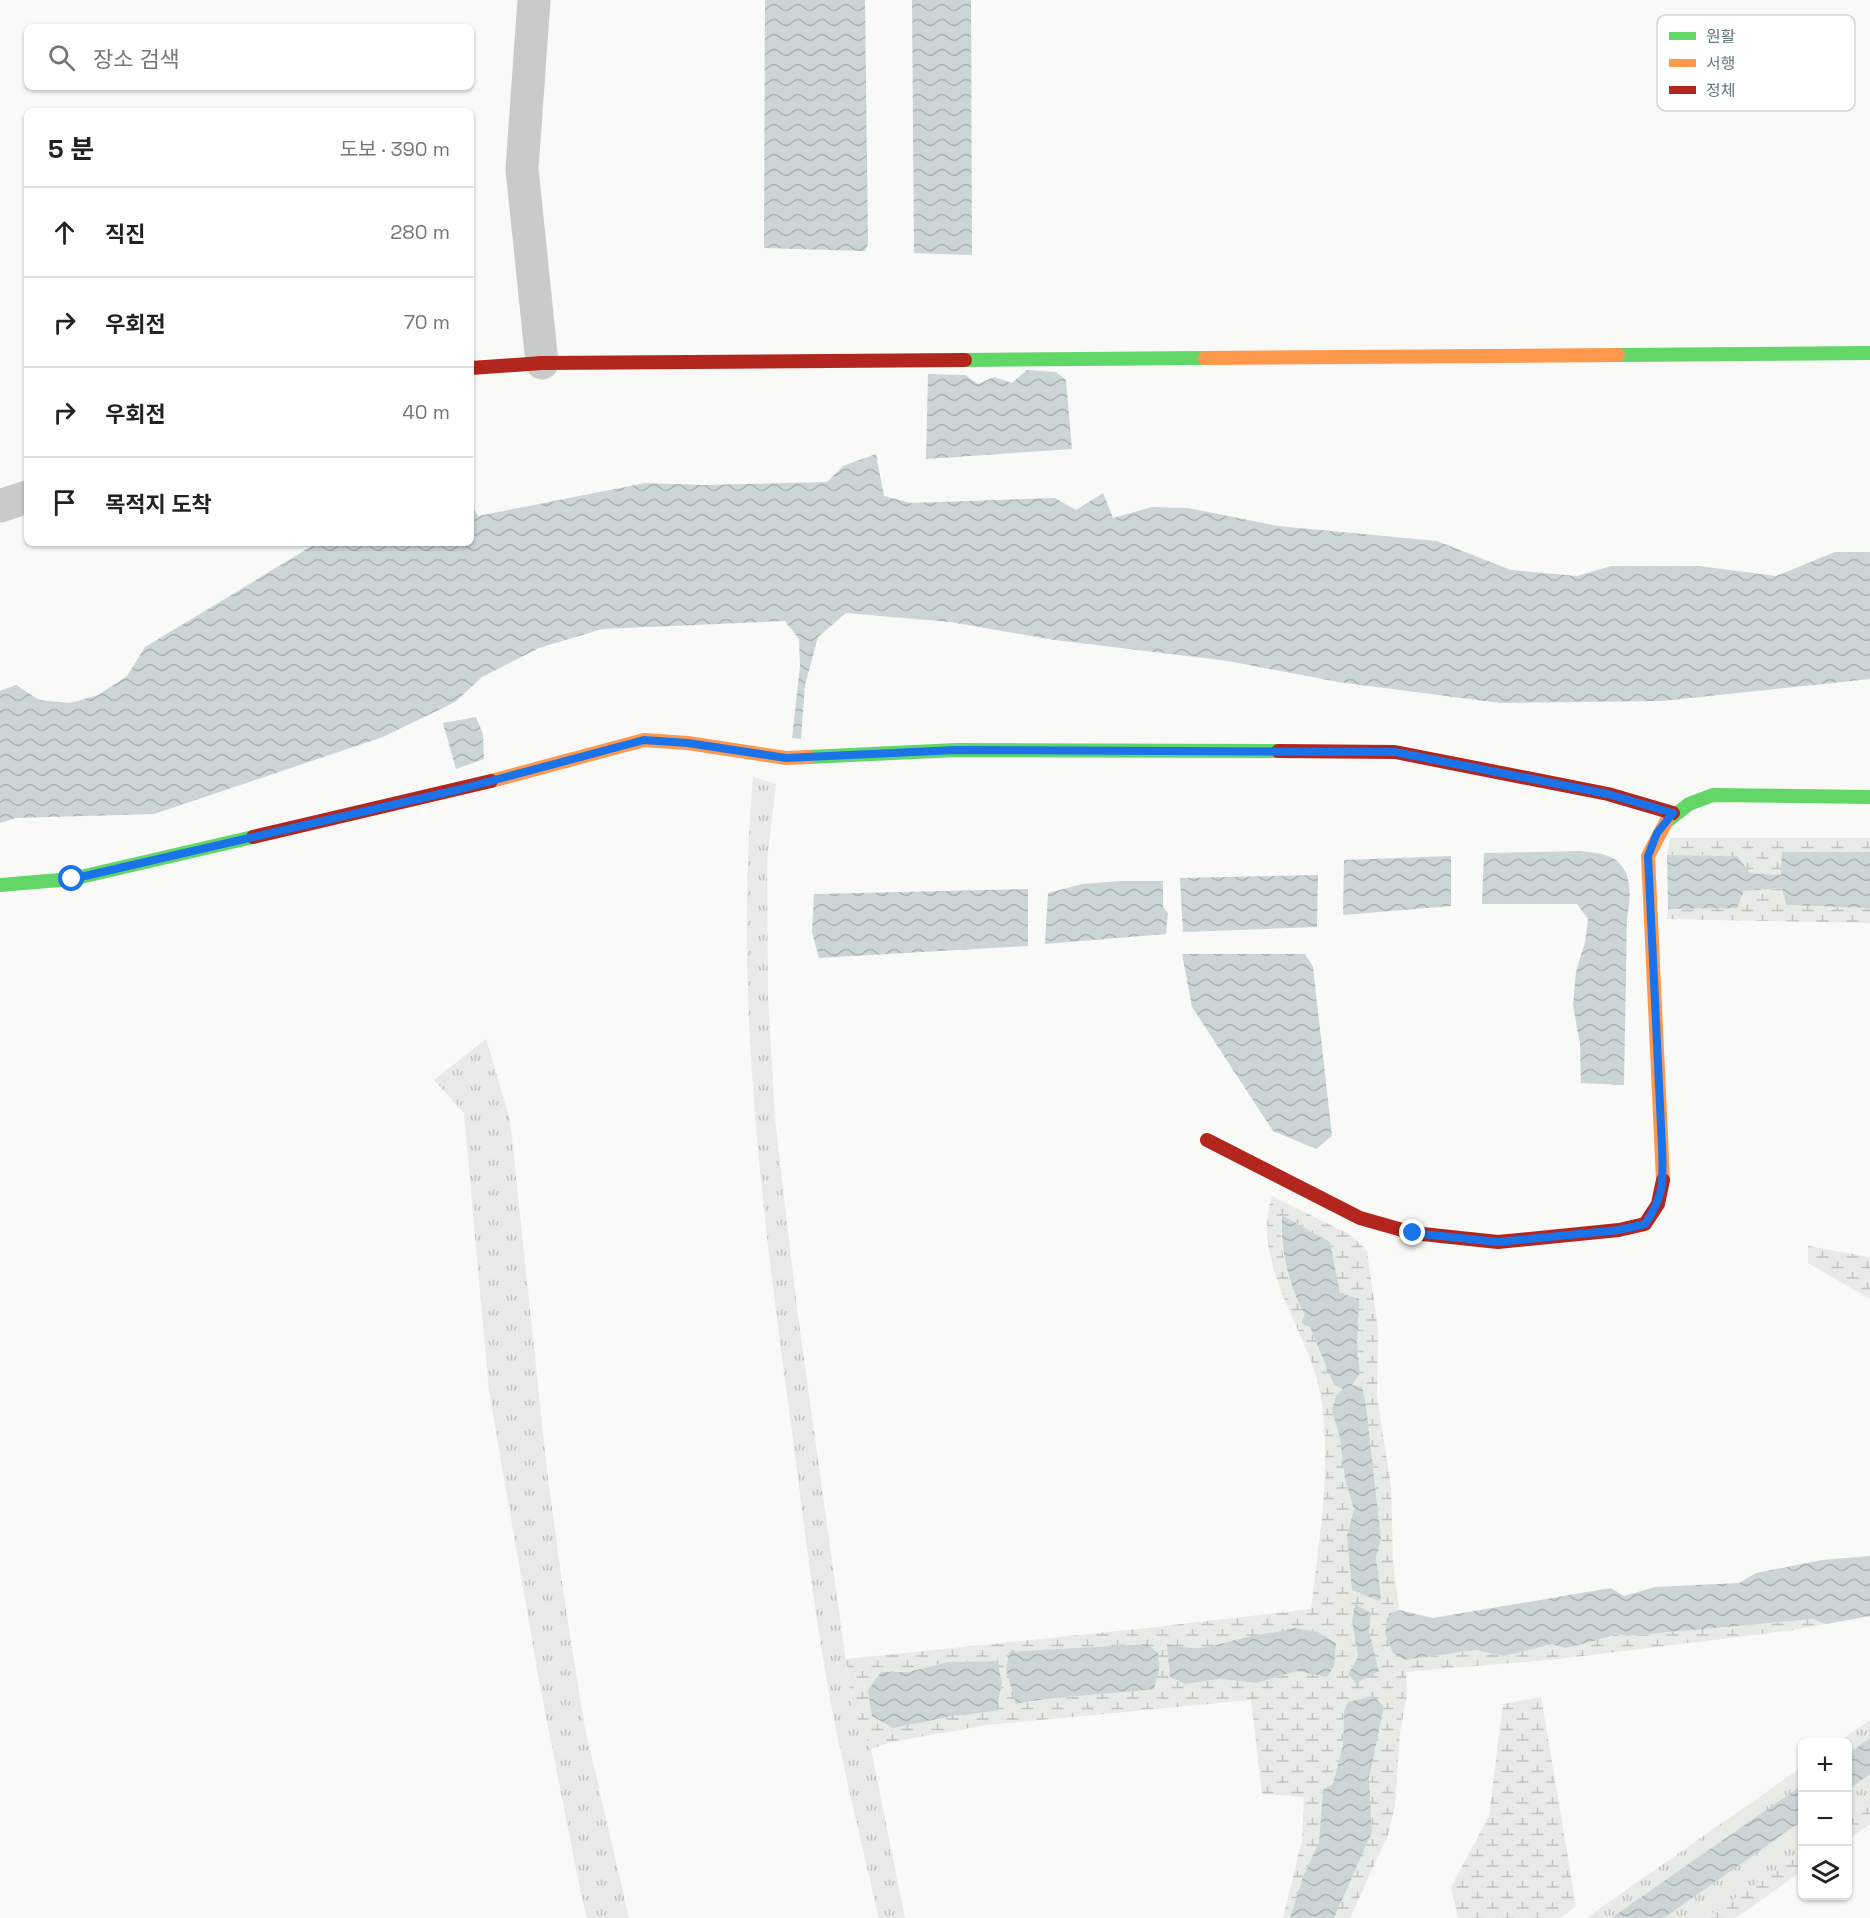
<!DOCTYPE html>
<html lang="ko">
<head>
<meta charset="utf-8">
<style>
  :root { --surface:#fff; --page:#f6f6f6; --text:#222; --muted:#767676; --line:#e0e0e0 }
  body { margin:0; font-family:"Space Grotesk","Noto Sans KR",sans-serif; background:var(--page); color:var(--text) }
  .controls { position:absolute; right:18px; bottom:18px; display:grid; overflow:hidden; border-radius:9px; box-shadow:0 2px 4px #0004 }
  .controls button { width:54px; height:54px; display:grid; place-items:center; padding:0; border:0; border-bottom:2px solid var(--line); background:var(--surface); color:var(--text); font:30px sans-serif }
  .stop { position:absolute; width:18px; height:18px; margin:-14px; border:4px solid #1a73e8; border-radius:50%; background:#fff }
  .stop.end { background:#1a73e8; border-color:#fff; box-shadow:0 2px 6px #0008 }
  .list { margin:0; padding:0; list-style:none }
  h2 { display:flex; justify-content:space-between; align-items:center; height:78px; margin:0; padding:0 24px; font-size:26px }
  h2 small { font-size:20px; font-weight:400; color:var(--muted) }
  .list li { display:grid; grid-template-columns:39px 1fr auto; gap:18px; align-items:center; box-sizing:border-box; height:90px; padding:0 24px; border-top:2px solid var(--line) }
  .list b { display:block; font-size:22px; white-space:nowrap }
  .list em { font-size:20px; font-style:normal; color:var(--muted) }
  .icon { flex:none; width:33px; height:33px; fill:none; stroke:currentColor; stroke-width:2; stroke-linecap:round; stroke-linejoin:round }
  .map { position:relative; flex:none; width:1870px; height:1918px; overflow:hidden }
  .search { position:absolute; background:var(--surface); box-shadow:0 2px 4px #0004; left:24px; top:24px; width:450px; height:66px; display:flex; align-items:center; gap:15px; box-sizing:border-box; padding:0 21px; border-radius:9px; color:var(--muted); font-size:22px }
  .panel { position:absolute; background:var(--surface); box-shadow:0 2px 4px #0004; left:24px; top:108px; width:450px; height:438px; border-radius:9px }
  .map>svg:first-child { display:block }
  .grass { fill:url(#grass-tufts) }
  .wetland { fill:url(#wetland-marsh); fill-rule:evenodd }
  .water { fill:url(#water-waves) }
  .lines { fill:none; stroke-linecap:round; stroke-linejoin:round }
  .street { stroke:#c9cbcb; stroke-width:33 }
  .fast { stroke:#63d668; stroke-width:14 }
  .slow { stroke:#ff974d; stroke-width:14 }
  .jam { stroke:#b3261e; stroke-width:14 }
  .route { stroke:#1a73e8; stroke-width:8 }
  .key { fill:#fff; stroke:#d1d7d9; stroke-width:1.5 }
  .key-label { font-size:16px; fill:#667980 }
</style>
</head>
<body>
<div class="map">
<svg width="1870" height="1918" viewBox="0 0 1870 1918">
  <defs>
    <pattern id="grass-tufts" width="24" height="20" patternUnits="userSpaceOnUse" patternTransform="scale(1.5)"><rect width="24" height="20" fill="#e8eae6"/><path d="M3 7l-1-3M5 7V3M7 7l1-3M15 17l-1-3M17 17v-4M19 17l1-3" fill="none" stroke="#c0c2c0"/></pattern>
    <pattern id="wetland-marsh" width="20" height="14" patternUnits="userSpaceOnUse" patternTransform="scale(1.5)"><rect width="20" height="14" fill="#e8eae6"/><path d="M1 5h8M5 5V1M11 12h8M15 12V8" fill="none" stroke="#c0c2c0"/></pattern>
    <pattern id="water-waves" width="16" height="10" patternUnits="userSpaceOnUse" patternTransform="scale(1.5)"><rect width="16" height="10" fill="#cbd5d5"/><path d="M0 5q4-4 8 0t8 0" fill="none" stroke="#a9b2b2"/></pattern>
  </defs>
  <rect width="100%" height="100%" fill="#f9f9f8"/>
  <path class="grass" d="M 753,777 L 776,784 L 767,861 L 768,996 L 775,1120 L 798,1316 L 852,1705 L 871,1749 L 905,1918 L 879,1918 C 859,1832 837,1745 823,1658 C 808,1568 799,1478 786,1388 C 759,1186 735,981 753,777 Z
    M 486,1039 L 510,1120 L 547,1471 L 564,1597 L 584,1724 L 629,1918 L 587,1918 L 580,1889 L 540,1686 L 489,1391 L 464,1113 L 434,1080 Z
    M 1870,1720 L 1870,1738 L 1848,1754 L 1848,1742 L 1838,1742 Z
    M 1802,1767 L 1802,1785 L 1611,1918 L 1586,1918 Z
    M 1870,1774 L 1870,1805 L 1848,1821 L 1848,1790 Z
    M 1802,1821 L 1802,1852 L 1706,1918 L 1664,1918 Z"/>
  <path class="wetland" d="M 1670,838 L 1870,838 L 1870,852 L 1783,853 L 1782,875 L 1750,873 L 1737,856 L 1667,855 Z
    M 1782,888 L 1786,905 L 1870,908 L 1870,923 L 1667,919 L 1668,909 L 1736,908 L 1744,891 Z
    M 1272,1196 L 1351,1235 L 1367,1251 L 1378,1329 L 1377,1395 L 1391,1487 L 1393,1563 L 1399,1610 L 1389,1614 L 1404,1660 L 1476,1650 L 1504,1656 L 1551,1643 L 1609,1638 L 1615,1633 L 1627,1636 L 1813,1619 L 1826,1624 L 1794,1630 L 1559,1659 L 1406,1672 L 1407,1695 L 1400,1732 L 1395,1805 L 1388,1835 L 1350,1918 L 1334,1918 L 1372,1832 L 1369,1778 L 1384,1707 L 1349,1702 L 1344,1711 L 1343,1745 L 1333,1784 L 1323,1790 L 1319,1842 L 1303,1877 L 1290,1918 L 1283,1918 L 1302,1840 L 1304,1797 L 1262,1794 L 1251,1700 L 987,1725 L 891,1742 L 871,1749 L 852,1705 L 846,1659 L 1147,1628 L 1311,1609 C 1319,1542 1331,1471 1322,1404 C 1314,1335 1249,1268 1272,1196 ZM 1282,1215 L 1330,1242 C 1333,1259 1336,1276 1340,1293 C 1347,1323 1371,1355 1352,1385 L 1362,1387 L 1366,1405 L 1381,1539 L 1376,1556 L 1381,1598 L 1379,1601 L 1347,1535 L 1354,1509 L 1345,1479 L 1340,1438 L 1332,1410 L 1343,1388 L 1310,1327 L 1301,1323 L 1305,1315 C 1288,1286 1278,1249 1282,1215 ZM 1355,1605 L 1371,1613 L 1369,1631 L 1379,1671 L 1348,1673 L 1358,1657 L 1352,1621 ZM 1294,1628 L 1327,1677 L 1297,1671 L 1257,1683 L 1220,1679 L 1186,1684 L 1167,1645 L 1189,1649 L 1215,1647 L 1240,1638 L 1271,1635 ZM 1146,1644 L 1154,1689 C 1108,1695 1061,1695 1016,1704 L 1077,1648 ZM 997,1661 L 996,1711 L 953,1716 L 881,1672 L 908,1672 L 948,1662 Z
    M 1808,1246 L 1870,1257 L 1870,1299 L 1808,1263 Z
    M 1541,1697 L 1576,1906 L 1560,1918 L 1458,1918 L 1451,1887 L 1489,1816 L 1503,1704 Z
    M 1870,1805 L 1870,1824 L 1848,1840 L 1848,1821 Z
    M 1802,1852 L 1802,1871 L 1736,1918 L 1706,1918 Z"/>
  <path class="water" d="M 765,0 L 865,0 L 868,244 L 865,251 L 764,248 Z
    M 912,0 L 971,0 L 972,255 L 914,253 Z
    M 1027,370 L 1056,372 L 1066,380 L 1072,449 L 926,459 L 928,374 L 965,375 L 978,384 L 994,377 L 1012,383 Z
    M 876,454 L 884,496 L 911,503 L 1055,498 L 1076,510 L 1103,493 L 1113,518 L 1152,507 L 1188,508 L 1278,526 L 1437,541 L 1511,570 L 1577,576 L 1611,566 L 1699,566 L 1776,576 L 1835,552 L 1870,552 L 1870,679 L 1662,701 L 1500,703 L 1338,682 L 1228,661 L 1055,640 L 950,622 L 846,613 L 818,637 L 805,685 L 801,739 L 792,738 L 800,666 L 799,639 L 785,621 L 602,629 L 539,648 L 482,677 L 455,702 L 383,737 L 154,814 L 16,818 L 0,823 L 0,691 L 16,685 L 39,700 L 70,703 L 98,695 L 127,676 L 145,647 L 317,543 L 471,543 L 471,505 L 478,516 L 645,483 L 703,485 L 827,482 L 843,466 Z
    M 476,717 L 483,734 L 484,759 L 456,769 L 443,723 Z
    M 1580,851 C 1589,852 1600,853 1608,856 C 1634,866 1631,896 1627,918 L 1624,1085 L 1581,1083 L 1580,1044 L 1573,1005 L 1576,972 L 1585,942 L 1588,919 L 1577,904 L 1482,904 L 1484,853 Z
    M 1782,852 L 1870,852 L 1870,908 L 1786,905 L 1782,888 L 1744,891 L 1737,908 L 1668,909 L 1667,855 L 1737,856 L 1750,873 L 1781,875 Z
    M 1451,856 L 1451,906 L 1343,915 L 1344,860 Z
    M 1318,875 L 1317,927 L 1183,932 L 1180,878 Z
    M 1121,881 L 1163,881 L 1163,907 L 1168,913 L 1166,934 L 1045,944 L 1048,893 L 1082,884 Z
    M 1028,889 L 1028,946 L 819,958 L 812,932 L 814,894 Z
    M 1182,954 L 1305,954 L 1313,967 L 1332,1136 L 1316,1149 L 1273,1131 L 1192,1007 Z
    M 1282,1215 L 1330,1242 L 1340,1293 L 1359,1299 L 1357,1342 L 1360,1373 L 1352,1385 L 1362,1387 L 1366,1405 L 1381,1539 L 1376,1557 L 1381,1598 L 1379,1601 L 1352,1590 L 1347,1535 L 1354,1509 L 1345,1479 L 1340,1438 L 1332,1410 L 1336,1396 L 1343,1389 L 1334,1385 L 1310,1327 L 1301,1323 L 1305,1315 C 1288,1285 1280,1250 1282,1215 Z
    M 1870,1556 L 1870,1616 L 1826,1624 L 1813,1619 L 1627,1636 L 1615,1633 L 1609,1637 L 1566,1648 L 1551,1644 L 1504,1656 L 1476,1650 L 1404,1660 L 1393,1653 L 1385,1633 L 1389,1614 L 1399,1610 L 1433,1618 L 1611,1588 L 1624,1596 L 1655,1587 L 1739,1583 L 1756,1573 L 1822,1560 Z
    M 1355,1604 L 1371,1613 L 1369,1631 L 1379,1671 L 1356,1683 L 1348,1674 L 1358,1657 L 1352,1621 Z
    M 1294,1628 L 1318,1632 L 1336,1643 L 1334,1666 L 1327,1677 L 1297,1671 L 1257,1683 L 1220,1679 L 1186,1684 L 1170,1677 L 1167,1644 C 1201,1652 1208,1647 1239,1639 C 1257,1634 1276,1633 1294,1628 Z
    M 1147,1644 L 1158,1653 L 1159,1670 L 1154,1689 C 1107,1695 1061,1695 1016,1704 L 1006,1670 L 1009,1652 Z
    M 997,1661 L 1002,1683 L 996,1711 L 953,1716 L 893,1728 L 872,1716 L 868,1690 L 881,1672 L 908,1672 L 948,1662 Z
    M 1373,1696 L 1384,1707 L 1369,1778 L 1372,1832 L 1334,1918 L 1290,1918 L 1303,1877 L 1319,1842 L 1323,1790 L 1333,1784 L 1343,1745 L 1344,1711 L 1348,1702 Z
    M 1870,1738 L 1870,1774 L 1848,1790 L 1848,1754 Z
    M 1802,1785 L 1802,1821 L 1664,1918 L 1611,1918 Z"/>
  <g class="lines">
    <path class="street" d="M 534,0 L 522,169 L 542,363
      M 0,506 L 27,497"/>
    <path class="fast" d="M 1618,355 L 1870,353
      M 965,360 L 1205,358
      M 809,757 L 956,750 L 1278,751
      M 1666,822 L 1689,804 L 1713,795 L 1870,797
      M 0,885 L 72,879 L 253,837"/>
    <path class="slow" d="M 1205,358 L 1618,355
      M 491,781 L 644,740 L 688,743 L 786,758 L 809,757
      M 1663,1180 L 1648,856 L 1666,822"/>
    <path class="jam" d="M 471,368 L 542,363 L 965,360
      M 1278,751 L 1395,752 L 1608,794 L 1673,813
      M 253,837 L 491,781
      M 1207,1140 L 1360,1218 L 1413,1233 L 1498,1242 L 1619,1230 L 1645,1224 L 1658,1204 L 1663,1180"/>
  </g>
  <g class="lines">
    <path class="route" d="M 72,879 L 461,789 L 644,740 L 688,743 L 786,758 L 956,750 L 1395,752 L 1608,794 L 1673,813 L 1657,833 L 1648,856 L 1662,1147 C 1663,1180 1665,1195 1645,1224 L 1619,1230 L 1498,1242 L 1413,1233"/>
  </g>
  <rect x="1657" y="15" width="198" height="96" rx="9" class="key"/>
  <rect x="1669" y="32" width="27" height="8" fill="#63d668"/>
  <rect x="1669" y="59" width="27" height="8" fill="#ff974d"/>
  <rect x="1669" y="86" width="27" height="8" fill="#b3261e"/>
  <g class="key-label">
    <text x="1706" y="42">원활</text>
    <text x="1706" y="69">서행</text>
    <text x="1706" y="96">정체</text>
  </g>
</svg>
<div class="controls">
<button>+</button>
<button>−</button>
<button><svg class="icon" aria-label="layers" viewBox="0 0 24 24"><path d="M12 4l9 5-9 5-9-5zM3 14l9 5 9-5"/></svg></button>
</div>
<div class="stop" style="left:72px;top:879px"></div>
<div class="stop end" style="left:1413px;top:1233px"></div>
<div class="search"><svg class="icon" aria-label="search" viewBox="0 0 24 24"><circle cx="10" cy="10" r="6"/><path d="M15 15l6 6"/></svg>장소 검색</div>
<section class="panel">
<h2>5 분<small>도보 · 390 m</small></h2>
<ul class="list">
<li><svg class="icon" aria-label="ahead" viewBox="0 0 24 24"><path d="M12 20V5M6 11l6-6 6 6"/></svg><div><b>직진</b></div><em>280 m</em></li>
<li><svg class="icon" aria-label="right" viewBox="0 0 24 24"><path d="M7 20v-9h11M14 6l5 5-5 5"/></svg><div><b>우회전</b></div><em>70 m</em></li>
<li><svg class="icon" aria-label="right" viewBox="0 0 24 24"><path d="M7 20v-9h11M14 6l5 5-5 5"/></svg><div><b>우회전</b></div><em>40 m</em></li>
<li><svg class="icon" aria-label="arrive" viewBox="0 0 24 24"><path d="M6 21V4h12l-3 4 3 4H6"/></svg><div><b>목적지 도착</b></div></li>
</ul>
</section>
</div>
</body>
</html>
